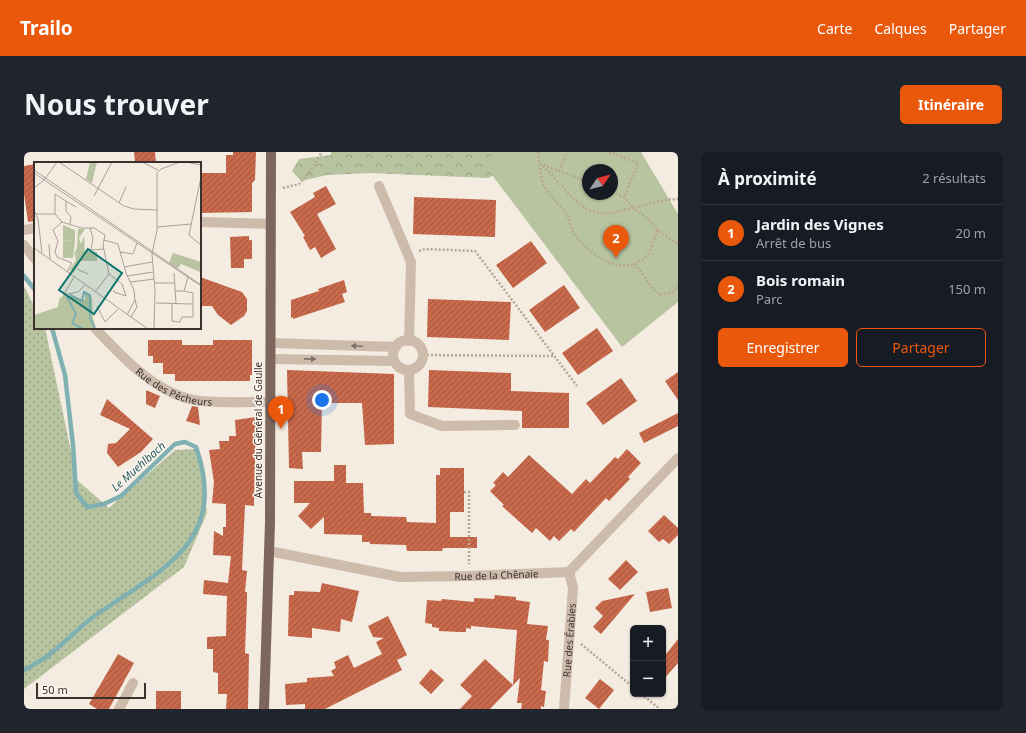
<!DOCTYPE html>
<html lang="fr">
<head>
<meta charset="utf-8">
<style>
  :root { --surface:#171b24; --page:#20242c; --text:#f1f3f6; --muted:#9ea1a6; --line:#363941; --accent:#ea580c }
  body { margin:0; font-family:"Noto Sans",sans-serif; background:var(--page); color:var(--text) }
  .controls { position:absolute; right:12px; bottom:12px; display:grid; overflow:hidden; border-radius:6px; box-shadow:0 1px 3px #0004 }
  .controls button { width:36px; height:36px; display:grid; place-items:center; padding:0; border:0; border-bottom:1px solid var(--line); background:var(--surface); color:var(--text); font:20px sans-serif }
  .compass { position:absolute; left:558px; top:12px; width:36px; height:36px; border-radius:50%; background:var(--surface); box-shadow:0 1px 3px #0004; rotate:55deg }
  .scale { position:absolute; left:12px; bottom:10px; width:110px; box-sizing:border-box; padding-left:4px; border:2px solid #3b302b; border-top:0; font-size:11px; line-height:14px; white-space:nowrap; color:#3b302b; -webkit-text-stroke:3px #fbf5ee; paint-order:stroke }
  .you { position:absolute; left:298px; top:248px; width:14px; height:14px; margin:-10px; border:3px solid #fff; border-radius:50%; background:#1a73e8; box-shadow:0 0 0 6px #1a73e833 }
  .badge { display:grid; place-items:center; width:26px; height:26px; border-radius:50%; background:var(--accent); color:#fff; font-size:13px; font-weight:700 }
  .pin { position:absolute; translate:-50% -33px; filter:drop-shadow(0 1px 2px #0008) }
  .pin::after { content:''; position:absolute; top:21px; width:14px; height:12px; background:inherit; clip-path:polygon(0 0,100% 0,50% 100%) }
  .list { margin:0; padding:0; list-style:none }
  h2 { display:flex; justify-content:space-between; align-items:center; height:52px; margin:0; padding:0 16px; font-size:17px }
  h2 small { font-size:13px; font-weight:400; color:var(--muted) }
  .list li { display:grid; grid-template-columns:26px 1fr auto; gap:12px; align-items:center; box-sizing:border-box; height:56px; padding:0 16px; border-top:1px solid var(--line) }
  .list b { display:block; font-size:15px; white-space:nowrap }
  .list p { margin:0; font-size:13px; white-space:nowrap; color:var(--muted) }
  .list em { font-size:13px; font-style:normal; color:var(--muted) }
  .actions { display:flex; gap:8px; padding:12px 16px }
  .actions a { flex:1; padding:9px 0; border:1px solid var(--accent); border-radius:6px; text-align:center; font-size:14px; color:var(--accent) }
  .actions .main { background:var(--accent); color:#fff }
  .map { position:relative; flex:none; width:654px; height:557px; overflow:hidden; border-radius:6px }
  header { display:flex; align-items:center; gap:24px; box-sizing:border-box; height:56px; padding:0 20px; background:var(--accent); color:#fff }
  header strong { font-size:19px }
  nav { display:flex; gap:22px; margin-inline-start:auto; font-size:14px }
  .intro { display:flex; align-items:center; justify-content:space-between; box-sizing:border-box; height:96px; padding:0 24px }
  h1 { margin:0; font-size:28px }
  .button { padding:10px 18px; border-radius:6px; background:var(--accent); color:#fff; font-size:14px; font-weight:700 }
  main { display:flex; gap:24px; padding:0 24px }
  aside { flex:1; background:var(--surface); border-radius:6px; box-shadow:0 1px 3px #0004 }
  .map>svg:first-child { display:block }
  .grass { fill:url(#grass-dots) }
  .forest { fill:url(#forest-crowns) }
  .park { fill:#b8c4a0; fill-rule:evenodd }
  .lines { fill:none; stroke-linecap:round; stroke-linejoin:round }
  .stream { stroke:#7fb0b2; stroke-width:4.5 }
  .building { fill:url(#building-hatch) }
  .path { stroke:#b9a596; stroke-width:2.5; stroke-dasharray:2 2; stroke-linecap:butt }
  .minor { stroke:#cdbbac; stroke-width:10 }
  .major { stroke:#7d675c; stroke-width:10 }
  .oneway { fill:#7d6f65 }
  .labels { text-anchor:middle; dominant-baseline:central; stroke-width:3; stroke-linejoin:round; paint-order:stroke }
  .street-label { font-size:10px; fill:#3b302b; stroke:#fbf5ee }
  .water-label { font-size:11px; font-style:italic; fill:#1f5a5e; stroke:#fbf5ee }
  .inset-river { fill:none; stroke:#7fb0b2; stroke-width:2 }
  .inset-road { fill:none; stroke:#aaa098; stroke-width:1 }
  .view { fill:#0f766e; fill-opacity:0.15; stroke:#0f766e; stroke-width:2 }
  .inset-edge { fill:none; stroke:#3b302b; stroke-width:2 }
</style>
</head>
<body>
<header>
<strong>Trailo</strong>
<nav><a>Carte</a><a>Calques</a><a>Partager</a></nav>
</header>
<div class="intro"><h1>Nous trouver</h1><a class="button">Itinéraire</a></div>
<main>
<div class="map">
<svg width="654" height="557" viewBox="0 0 654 557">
  <defs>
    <pattern id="grass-dots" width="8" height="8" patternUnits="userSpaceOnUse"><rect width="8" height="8" fill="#b8c4a0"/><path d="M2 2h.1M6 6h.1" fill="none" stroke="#97a083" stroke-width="1.8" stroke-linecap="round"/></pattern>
    <pattern id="forest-crowns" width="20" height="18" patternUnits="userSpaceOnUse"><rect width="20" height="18" fill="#b8c4a0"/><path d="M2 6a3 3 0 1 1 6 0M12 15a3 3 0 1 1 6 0" fill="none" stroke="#97a083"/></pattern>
    <pattern id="building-hatch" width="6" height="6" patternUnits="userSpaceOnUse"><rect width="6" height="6" fill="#c8694b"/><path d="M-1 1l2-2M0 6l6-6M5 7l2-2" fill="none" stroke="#a4573f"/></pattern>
  </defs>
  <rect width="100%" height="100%" fill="#f4ebe1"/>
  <path class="grass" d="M 0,134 L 11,156 L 11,176 L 21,176 L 53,328 L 85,356 L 151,298 L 174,297 L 183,361 L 160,415 L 0,537 Z"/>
  <path class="forest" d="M 307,0 L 499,0 L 482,17 L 464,26 L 346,21 L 303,23 L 277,29 L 268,19 L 275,7 L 307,3 Z"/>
  <path class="park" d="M 473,0 L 617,0 L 654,62 L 654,150 L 598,195 L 459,11 ZM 564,18 L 588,18 L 588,42 L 564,42 Z"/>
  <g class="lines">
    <path class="stream" d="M 0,124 L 11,138
      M 0,518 C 9,513 19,508 26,502 C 42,490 56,474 72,463 C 138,417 205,390 172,295 L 161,290 L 151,292 L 97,344 L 80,352 L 63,355 L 52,341 L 49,293 L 41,223 L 28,176"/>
  </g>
  <path class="building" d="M 110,0 L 131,0 L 132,11 L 111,11 Z
    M 209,0 L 232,0 L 231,28 L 228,31 L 228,60 L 176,61 L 177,21 L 202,21 L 202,3 L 209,3 Z
    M 11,12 L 11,69 L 4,70 L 0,42 L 0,14 Z
    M 302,34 L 312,52 L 293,62 L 312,97 L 297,106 L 291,95 L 286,98 L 279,85 L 281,84 L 266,60 L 291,45 L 289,41 Z
    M 390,45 L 472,48 L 471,85 L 389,82 Z
    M 225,84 L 225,88 L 228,88 L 228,107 L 220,107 L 220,116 L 207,116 L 206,85 Z
    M 507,89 L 523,111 L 489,136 L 472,113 Z
    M 176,125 L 218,140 L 223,147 L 223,159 L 220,164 L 207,173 L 194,163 L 188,154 L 176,154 Z
    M 320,128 L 323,140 L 318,142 L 321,150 L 269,167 L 269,165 L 267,166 L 267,148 L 295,139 L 294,137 Z
    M 540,133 L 556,156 L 521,180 L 505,158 Z
    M 404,147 L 487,150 L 485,188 L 403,185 Z
    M 573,176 L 589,199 L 554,223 L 538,201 Z
    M 124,188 L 158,188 L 158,193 L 189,193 L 189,188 L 228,188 L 228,223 L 226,223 L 226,229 L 151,229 L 151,222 L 139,222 L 139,211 L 129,211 L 129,204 L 124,204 Z
    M 263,218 L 370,222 L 370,292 L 341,293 L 338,251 L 298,251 L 297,300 L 278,300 L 279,317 L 265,316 Z
    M 405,218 L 487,221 L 487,239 L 545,241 L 545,276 L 498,276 L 498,259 L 404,255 Z
    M 654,220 L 654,248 L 641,229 Z
    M 597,226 L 613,249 L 579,273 L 562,251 Z
    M 122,238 L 136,244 L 131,256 L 122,252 Z
    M 83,247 L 129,287 L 117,300 L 94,315 L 83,301 L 84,292 L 92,291 L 106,277 L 76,263 Z
    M 168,254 L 174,255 L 176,273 L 162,269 Z
    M 654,261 L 654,274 L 620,291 L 615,281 Z
    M 232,265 L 230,354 L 221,353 L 218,418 L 223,419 L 221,440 L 223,440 L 223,446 L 221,501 L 225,502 L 224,557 L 202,557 L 203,542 L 194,542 L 194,521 L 189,520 L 189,497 L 183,497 L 183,485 L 202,484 L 203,444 L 179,442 L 180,428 L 204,431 L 207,404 L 189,403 L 190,379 L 199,384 L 199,375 L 202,375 L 202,352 L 188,351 L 190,330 L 185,298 L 196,297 L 195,289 L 205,289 L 205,284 L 212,284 L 211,268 Z
    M 603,297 L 617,311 L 604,325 L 606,327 L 585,349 L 582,346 L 550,380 L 547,377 L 535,389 L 530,384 L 526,389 L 512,376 L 508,381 L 478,354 L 480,353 L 466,339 L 472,333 L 469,331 L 479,320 L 484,325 L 505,303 L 548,342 L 562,327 L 566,331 L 591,305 L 594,307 Z
    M 310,313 L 322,313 L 322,331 L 339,331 L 340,361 L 347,361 L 347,364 L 382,365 L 383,370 L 412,371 L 412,323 L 416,323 L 416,316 L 440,316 L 440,360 L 426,360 L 426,385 L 453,385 L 453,396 L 419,396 L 418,399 L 383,399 L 382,393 L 346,392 L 346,390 L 338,390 L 338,383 L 300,382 L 300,365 L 287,377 L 274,364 L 286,351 L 270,351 L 270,329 L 310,329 Z
    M 640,363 L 654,376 L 654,383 L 645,392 L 639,387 L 635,390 L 624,379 Z
    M 602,408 L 614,420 L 596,438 L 584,427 Z
    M 298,431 L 335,439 L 328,470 L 317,467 L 316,480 L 288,476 L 288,486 L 264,484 L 265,443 L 270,443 L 270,439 L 296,440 Z
    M 644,436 L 648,456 L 626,460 L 622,440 Z
    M 611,442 L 577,482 L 569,475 L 579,464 L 571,456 L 578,449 Z
    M 471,443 L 492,445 L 492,448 L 506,450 L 503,472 L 524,474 L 522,488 L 525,488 L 524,510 L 520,509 L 517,538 L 522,539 L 520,555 L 517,554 L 517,557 L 497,557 L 498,551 L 493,551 L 496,526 L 466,557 L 436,557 L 448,544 L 436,533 L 461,507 L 489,533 L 493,478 L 447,474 L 447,477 L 442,476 L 442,480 L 435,480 L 415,479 L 415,476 L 408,475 L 408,472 L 401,471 L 403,448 L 417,449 L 418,447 L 450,450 L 450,446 L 470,447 Z
    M 364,464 L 383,503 L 373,508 L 378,518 L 301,557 L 281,557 L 281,552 L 262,553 L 261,532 L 283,530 L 283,526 L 310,524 L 307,519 L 312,516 L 310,510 L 324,503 L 330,516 L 358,502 L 352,490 L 360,486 L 349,485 L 344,474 Z
    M 654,487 L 654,511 L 639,528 L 639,506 Z
    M 94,502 L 110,511 L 85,557 L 73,557 L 65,552 Z
    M 407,517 L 420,528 L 407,542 L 395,531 Z
    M 576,527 L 590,538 L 575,557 L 561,546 Z
    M 132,539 L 157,539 L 157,557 L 132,557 Z"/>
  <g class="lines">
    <path class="path" d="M 514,0 L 515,11 L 564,30
      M 585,0 L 614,11 L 600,45
      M 535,19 L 543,0
      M 259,36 L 275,32 L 287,18 L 298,0
      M 588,40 L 600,45 L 609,56 L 640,48 L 654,47
      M 633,78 C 630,88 628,99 620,106 C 597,127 563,101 549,80 C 546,75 546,68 543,63 C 537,53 526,45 520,34 C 517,28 517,18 515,11 C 535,26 549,56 575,61 C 585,63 599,58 609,56 L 621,64 L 633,78 L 654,92
      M 395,99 L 401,97 L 451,99 L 553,234
      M 611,112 L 628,136 L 636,143 L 649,140 L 654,133
      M 399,203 L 530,204
      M 440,340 L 445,340 L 445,412
      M 557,492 L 609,535
      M 617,542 L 636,557"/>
    <g class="minor">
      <path d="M 355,34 L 387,110 L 385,189"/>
      <path d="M 176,70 L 247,72"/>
      <path d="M 0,78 L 11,76"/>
      <path d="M 0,93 L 11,107"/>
      <path id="s1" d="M 71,176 C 98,205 135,245 177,249 C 200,251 224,250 247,250"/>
      <circle cx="384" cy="203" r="15"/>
      <path d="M 247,191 L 372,195"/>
      <path d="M 247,207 L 370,209"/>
      <path d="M 385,218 L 386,262 L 418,274 L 491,273"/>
      <path id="s2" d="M 245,399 L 376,425 L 445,424 L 545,420 L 654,306"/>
      <path d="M 95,557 L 109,531"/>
      <path id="s3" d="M 540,557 L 549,436 L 545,420"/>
    </g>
    <path class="major" d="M 240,557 L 246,370 L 247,0"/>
  </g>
  <defs><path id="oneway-solid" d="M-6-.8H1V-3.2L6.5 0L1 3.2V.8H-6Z"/></defs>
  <g class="oneway">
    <use href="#oneway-solid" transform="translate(333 194) rotate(-178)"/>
    <use href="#oneway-solid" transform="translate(286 207) rotate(1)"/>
  </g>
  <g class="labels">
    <g class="street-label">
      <text stroke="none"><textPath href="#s1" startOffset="101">Rue des Pêcheurs</textPath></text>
      <text transform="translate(234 278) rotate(-90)">Avenue du Général de Gaulle</text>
      <text stroke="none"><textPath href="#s2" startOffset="230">Rue de la Chênaie</textPath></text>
      <text stroke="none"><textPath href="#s3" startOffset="69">Rue des Érables</textPath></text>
    </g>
    <g class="water-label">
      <text transform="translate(114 314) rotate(-42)">Le Muehlbach</text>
    </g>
  </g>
  <g transform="translate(10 10)">
    <rect width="167" height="167" fill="#f4ebe1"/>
    <path d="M 29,63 L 41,68 L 41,79 L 29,78 ZM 139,91 L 167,100 L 166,110 L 147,102 L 144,106 L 135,101 ZM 51,130 L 58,136 L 59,156 L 62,167 L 0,167 L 0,153 L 24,145 L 25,137 L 30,133 L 51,138 Z" fill="#b8c4a0"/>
    <path d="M 56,0 L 63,0 L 58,21 L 52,17 ZM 44,67 L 51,67 L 45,76 L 47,82 L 50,74 L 51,90 L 39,112 L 38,108 L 35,109 L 42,98 L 41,92 L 39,94 L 43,86 Z" fill="#b8c4a0"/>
    <path d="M 29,78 L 41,79 L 39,96 L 29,96 Z" fill="#b8c4a0"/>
    <path d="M 50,89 L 63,90 L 63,99 L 46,99 L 45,94 Z" fill="#b8c4a0"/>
    <path class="inset-river" d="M 32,133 L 42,152 L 38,161 L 49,167M 36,133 L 48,139 L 50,130 L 56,133 L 56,156 L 61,167"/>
    <path class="inset-road" d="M 25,0 L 90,44 L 100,47 L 123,48M 108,0 L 124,8M 152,0 L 167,3M 0,8 L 167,123M 0,11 L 167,124M 167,15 L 155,73 L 167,83M 0,26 L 10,18 L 23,0M 60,34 L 78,0M 85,41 L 92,25M 0,48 L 4,57 L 8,91M 2,52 L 21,52M 21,52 L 28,60 L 47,66 L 60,66 L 71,73 L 69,83 L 75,112 L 61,130M 21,52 L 21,32 L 32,39M 28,60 L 19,68 L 24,79 L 21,90 L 23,95 L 38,101 L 33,110M 36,62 L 37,55 L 32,49 L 32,39 L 42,45M 123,65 L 157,62M 56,66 L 59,76 L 57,88 L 70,87M 70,78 L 84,82 L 92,111 L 100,128 L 101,138 L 93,153M 15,82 L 16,97M 0,86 L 114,167M 86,90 L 99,92 L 103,81M 90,105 L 118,100M 43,107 L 54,112M 140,111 L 142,141M 75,112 L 88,122 L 92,134M 93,114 L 119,110M 97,120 L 120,117M 121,121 L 140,121M 80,128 L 80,130 L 92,134M 141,129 L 150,129 L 154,115M 30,132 L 40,115M 29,133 L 44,130 L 51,123M 122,141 L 159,142M 138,141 L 138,159 L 146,160 L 148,155 L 159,155 L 159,131 L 150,129M 63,144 L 71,160 L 84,147M 97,155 L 103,145 L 101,138M 120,167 L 121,129 L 118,92 L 123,68 L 123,11 L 127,7 L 146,0"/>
    <path class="view" d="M 54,87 L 88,111 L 60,152 L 25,128 Z"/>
    <rect width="167" height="167" class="inset-edge"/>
  </g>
</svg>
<div class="controls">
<button>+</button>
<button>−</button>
</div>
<svg class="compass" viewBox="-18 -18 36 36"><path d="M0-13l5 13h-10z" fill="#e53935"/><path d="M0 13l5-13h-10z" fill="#9ea1a6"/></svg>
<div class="scale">50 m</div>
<div class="you"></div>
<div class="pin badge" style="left:257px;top:277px">1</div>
<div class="pin badge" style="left:592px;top:106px">2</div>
</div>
<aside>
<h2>À proximité<small>2 résultats</small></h2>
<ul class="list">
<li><span class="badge">1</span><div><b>Jardin des Vignes</b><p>Arrêt de bus</p></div><em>20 m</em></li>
<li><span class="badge">2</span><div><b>Bois romain</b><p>Parc</p></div><em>150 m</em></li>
</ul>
<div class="actions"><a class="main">Enregistrer</a><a>Partager</a></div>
</aside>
</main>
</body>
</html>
